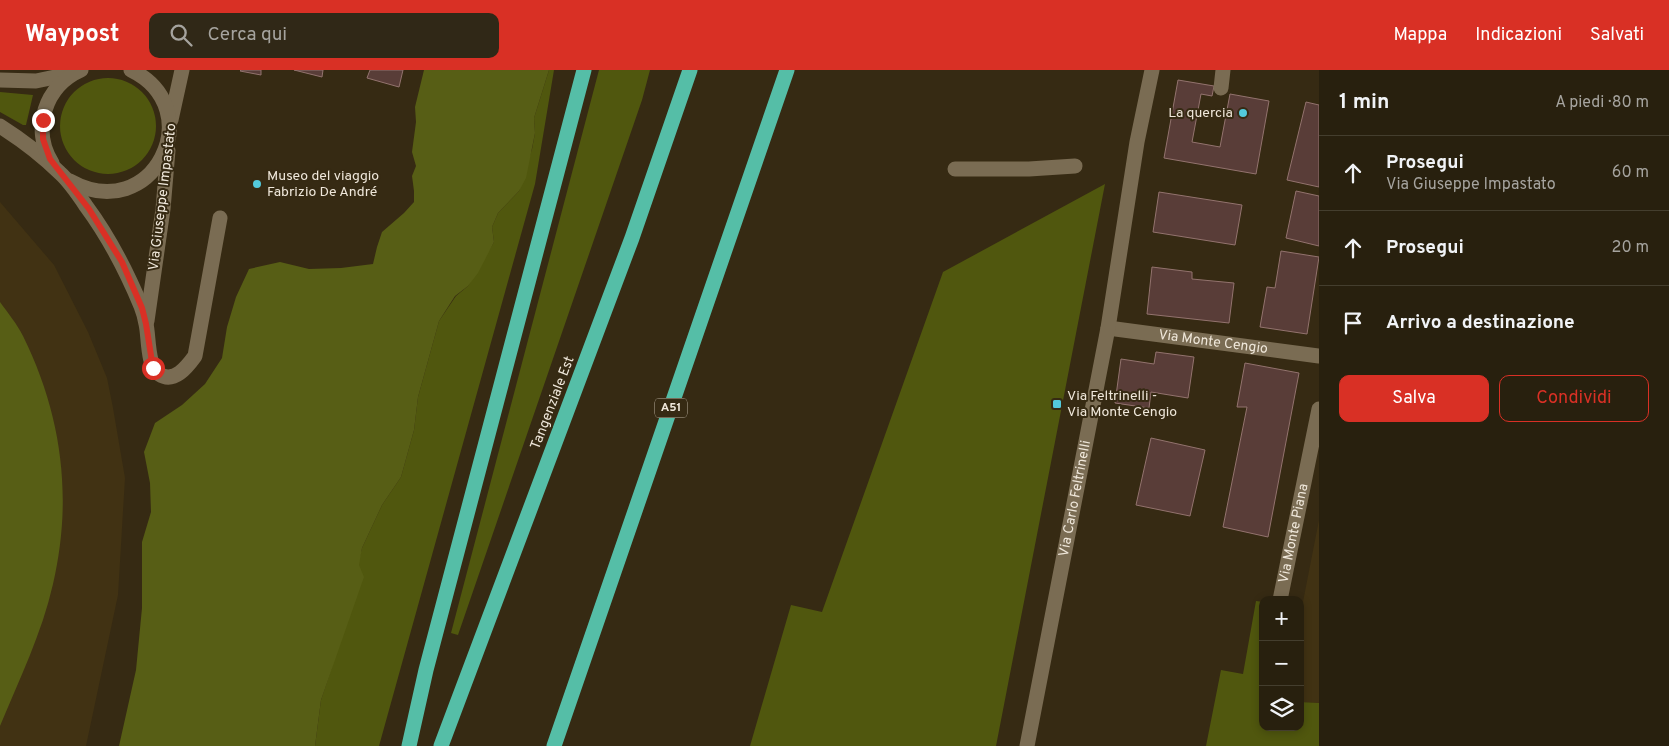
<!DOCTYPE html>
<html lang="it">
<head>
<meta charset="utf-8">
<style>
  :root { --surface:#28200e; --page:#302817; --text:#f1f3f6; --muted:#a5a39e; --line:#443e2e; --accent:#d93025 }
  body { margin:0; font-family:Overpass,sans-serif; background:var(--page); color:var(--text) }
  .controls { position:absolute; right:15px; bottom:15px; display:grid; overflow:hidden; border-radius:10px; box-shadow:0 2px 8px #0003 }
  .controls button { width:45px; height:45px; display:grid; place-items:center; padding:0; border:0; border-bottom:1px solid var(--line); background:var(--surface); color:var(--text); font:25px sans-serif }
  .stop { position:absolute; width:15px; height:15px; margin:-11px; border:4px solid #d93025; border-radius:50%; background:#fff }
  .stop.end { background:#d93025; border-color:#fff; box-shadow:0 1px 5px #0008 }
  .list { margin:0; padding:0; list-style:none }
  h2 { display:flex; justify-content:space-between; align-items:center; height:65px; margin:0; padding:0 20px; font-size:21px }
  h2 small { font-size:16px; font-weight:400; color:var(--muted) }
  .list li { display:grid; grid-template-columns:32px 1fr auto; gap:15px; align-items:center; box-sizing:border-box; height:75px; padding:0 20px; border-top:1px solid var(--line) }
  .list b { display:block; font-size:19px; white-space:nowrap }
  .list p { margin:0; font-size:16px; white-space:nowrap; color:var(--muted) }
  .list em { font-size:16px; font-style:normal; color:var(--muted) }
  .actions { display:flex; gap:10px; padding:15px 20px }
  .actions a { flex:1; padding:11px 0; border:1px solid var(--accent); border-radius:10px; text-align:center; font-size:18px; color:var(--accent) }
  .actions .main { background:var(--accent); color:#fff }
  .icon { flex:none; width:28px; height:28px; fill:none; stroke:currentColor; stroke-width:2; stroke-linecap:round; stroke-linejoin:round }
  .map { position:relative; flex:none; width:1319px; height:676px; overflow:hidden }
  header { display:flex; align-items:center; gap:30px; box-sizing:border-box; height:70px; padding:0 25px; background:var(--accent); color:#fff }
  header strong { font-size:24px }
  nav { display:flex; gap:28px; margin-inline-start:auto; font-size:18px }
  .search { width:350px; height:45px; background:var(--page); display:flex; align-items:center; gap:12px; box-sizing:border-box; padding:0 18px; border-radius:10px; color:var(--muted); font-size:19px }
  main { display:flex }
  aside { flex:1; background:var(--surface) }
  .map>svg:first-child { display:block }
  .built { fill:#413213 }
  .green { fill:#50570e }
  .forest { fill:#575e15 }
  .building { fill:#593d38; stroke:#93736e }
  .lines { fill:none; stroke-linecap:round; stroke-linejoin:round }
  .minor { stroke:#7a6c53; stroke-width:15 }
  .highway { stroke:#55bea7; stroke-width:15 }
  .route { stroke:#d93025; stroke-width:6 }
  .poi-dot { fill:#53cadc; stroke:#362a13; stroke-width:2 }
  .labels { text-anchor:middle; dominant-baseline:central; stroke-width:4; stroke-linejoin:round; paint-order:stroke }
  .shield { fill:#362a13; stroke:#b8ae9e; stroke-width:1 }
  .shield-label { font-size:12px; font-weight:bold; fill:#efe7da }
  .poi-label { font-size:14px; fill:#efe7da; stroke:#362a13; text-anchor:start }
  .street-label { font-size:14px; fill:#efe7da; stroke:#362a13 }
</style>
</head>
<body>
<header>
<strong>Waypost</strong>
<div class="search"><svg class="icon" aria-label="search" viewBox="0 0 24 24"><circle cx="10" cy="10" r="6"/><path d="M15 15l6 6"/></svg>Cerca qui</div>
<nav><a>Mappa</a><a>Indicazioni</a><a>Salvati</a></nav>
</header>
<main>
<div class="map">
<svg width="1319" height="676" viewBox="0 0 1319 676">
  <rect width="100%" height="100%" fill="#362a13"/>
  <path class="built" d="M 0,132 L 54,195 L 88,262 L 107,308 L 113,338 L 125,408 L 118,525 L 86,676 L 0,676 Z
    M 1319,450 L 1319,633 L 1300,632 L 1300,547 Z"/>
  <path class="green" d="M 549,0 L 554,0 L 535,114 L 379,676 L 315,676 L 321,630 L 332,597 L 362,478 L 382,435 L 401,407 L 414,360 L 418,327 L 439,251 L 456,226 L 468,216 L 494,172 L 492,157 L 498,143 L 519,121 L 532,79 L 535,63 L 534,48 Z
    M 599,0 L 650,0 L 642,30 L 458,565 L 451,563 Z
    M60 56a48 48 0 1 1 96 0a48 48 0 1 1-96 0Z
    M 0,22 L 33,25 L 26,55 L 23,55 L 0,42 Z
    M 1105,114 L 996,676 L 750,676 L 791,535 L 822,542 L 943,202 Z
    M 1256,531 L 1263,532 L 1263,657 L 1300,657 L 1300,632 L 1319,633 L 1319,676 L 1206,676 L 1221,600 L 1243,604 Z"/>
  <path class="forest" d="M 424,0 L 549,0 L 534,48 L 535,63 L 526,108 L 519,121 L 498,143 L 492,157 L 494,172 L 478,203 L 468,216 L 455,226 L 439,251 L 418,327 L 414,360 L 401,407 L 382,435 L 362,478 L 359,495 L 364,507 L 321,630 L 315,676 L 119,676 L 136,600 L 142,538 L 142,472 L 151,442 L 150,413 L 144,382 L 155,353 L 182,335 L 205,314 L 222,288 L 227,257 L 236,227 L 249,199 L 280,192 L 309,199 L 341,198 L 373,194 L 377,177 L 382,162 L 404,143 L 414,132 L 414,121 L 412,106 L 416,96 L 412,82 L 416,52 L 415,37 Z
    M 0,232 C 8,243 17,254 23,266 C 62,345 73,428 53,514 C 42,563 19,610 0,656 Z"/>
  <path class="building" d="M 241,0 L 261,0 L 261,5 L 240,1 Z
    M 294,0 L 323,0 L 322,7 Z
    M 370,0 L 403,0 L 399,17 L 367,8 Z
    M 1178,10 L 1214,16 L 1212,26 L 1201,24 L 1192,72 L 1220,77 L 1230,24 L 1269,31 L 1256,104 L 1164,88 Z
    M 1306,32 L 1319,35 L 1319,117 L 1287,110 Z
    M 1296,121 L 1319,126 L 1319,176 L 1286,168 Z
    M 1159,122 L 1242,135 L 1235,175 L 1153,162 Z
    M 1281,181 L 1319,187 L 1307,264 L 1260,257 L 1267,217 L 1275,218 Z
    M 1152,197 L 1192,202 L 1192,209 L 1234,213 L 1229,253 L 1147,244 Z
    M 1156,282 L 1194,287 L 1188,328 L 1151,322 L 1149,338 L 1115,333 L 1121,289 L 1154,294 Z
    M 1245,293 L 1299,303 L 1268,467 L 1223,457 L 1247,337 L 1237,337 Z
    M 1151,368 L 1205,380 L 1190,446 L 1136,435 Z"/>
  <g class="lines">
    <g class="minor">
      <path d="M 0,10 L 36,11 L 70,4"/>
      <path d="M 1221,18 L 1223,0"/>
      <path d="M 171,50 L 182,0"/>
      <path d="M 0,56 C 22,70 42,85 60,103 C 70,112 78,124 86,136 C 109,167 126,200 141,236 C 143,241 145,248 146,254 C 149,266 147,297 159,304 C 174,314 187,297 195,286 L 220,148"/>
      <path d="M 52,93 C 31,59 45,16 81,0"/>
      <path d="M 955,99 L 1029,99 L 1075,96"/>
      <path d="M 70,111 C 153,157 211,39 131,0"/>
      <path d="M 147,251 L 163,139 L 168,80"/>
      <path id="s1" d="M 1108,258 L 1319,286"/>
      <path id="s2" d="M 1280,530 L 1319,339"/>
      <path id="s3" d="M 1027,676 L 1108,258 L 1137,72 L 1152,0"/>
    </g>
    <path class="highway" d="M 409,676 L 426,600 L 584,0
      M 441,676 L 632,168 L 690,0
      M 554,676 L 787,0"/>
  </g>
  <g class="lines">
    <path class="route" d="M 43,50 L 43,69 L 50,89 L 89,139 L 122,192 L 142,238 L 146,254 L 153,298"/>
  </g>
  <g class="poi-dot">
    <circle cx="1243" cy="43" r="5"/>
    <circle cx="257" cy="114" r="5"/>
    <rect x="1052" y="329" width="10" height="10" rx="2.5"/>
  </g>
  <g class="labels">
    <rect class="shield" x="655" y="328.5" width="32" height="19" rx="4"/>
    <g class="shield-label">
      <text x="671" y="338">A51</text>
    </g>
    <g class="poi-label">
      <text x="1233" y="43" text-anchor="end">La quercia</text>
      <text x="267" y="106">Museo del viaggio<tspan x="267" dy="16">Fabrizio De André</tspan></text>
      <text x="1067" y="326">Via Feltrinelli -<tspan x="1067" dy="16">Via Monte Cengio</tspan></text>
    </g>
    <g class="street-label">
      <text transform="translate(163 127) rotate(-83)">Via Giuseppe Impastato</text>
      <text stroke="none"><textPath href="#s1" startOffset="106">Via Monte Cengio</textPath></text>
      <text transform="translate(553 333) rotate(-69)">Tangenziale Est</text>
      <text stroke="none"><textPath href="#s3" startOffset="252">Via Carlo Feltrinelli</textPath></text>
      <text stroke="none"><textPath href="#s2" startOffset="68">Via Monte Piana</textPath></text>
    </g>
  </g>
</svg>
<div class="controls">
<button>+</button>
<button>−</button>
<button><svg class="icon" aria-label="layers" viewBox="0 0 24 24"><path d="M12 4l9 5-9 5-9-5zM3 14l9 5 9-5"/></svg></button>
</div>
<div class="stop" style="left:153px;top:298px"></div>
<div class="stop end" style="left:43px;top:50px"></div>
</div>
<aside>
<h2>1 min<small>A piedi · 80 m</small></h2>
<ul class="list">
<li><svg class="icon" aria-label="ahead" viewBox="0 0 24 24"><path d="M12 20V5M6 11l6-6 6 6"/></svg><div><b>Prosegui</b><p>Via Giuseppe Impastato</p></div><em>60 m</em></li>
<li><svg class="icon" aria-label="ahead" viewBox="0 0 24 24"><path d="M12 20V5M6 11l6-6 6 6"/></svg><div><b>Prosegui</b></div><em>20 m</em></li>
<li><svg class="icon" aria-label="arrive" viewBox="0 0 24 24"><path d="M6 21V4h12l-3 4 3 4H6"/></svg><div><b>Arrivo a destinazione</b></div></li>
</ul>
<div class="actions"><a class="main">Salva</a><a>Condividi</a></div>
</aside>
</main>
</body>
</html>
